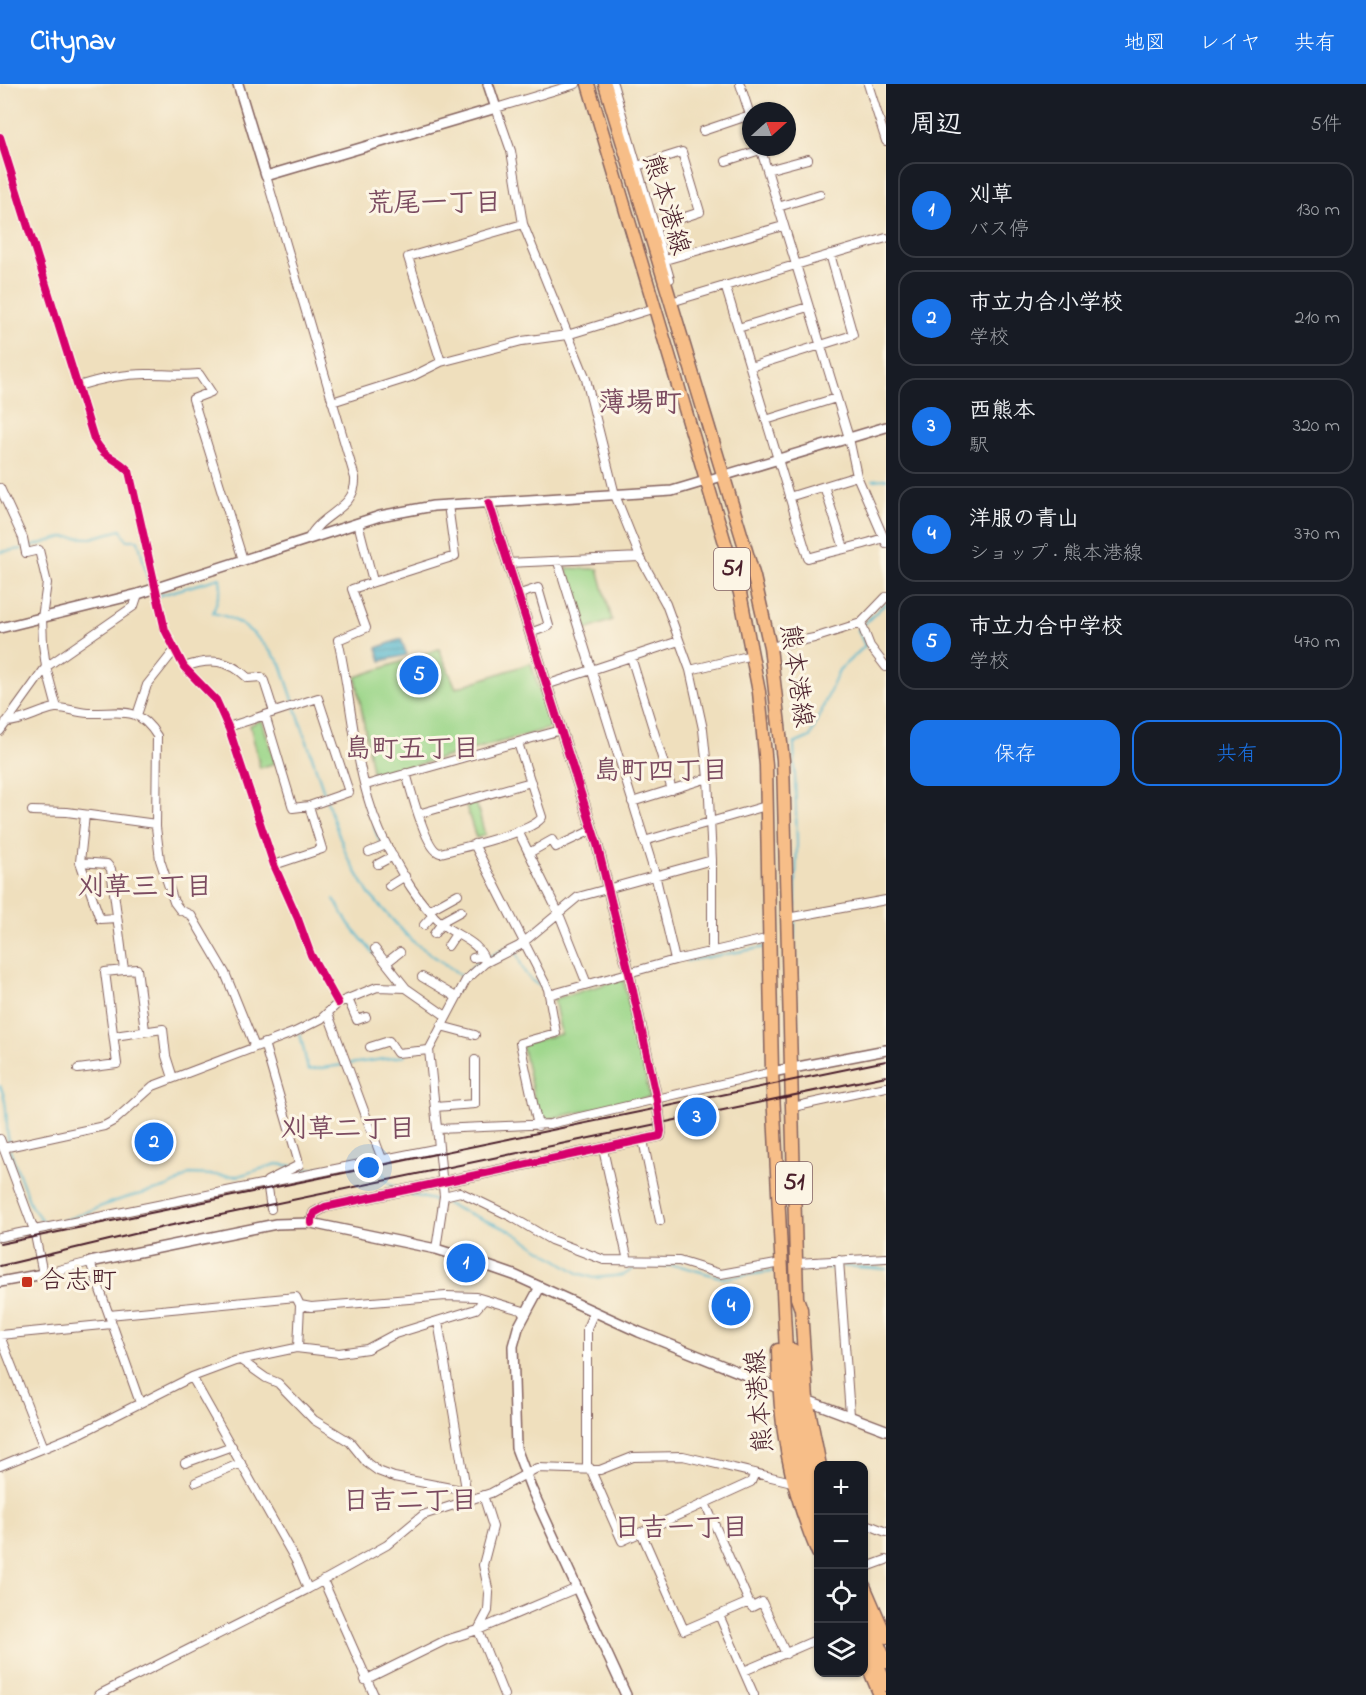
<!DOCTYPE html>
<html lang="ja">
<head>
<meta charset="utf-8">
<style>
  :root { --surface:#171b24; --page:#20242c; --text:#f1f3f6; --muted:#9ea1a6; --line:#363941; --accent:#1a73e8 }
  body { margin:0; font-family:"Indie Flower","Klee One",sans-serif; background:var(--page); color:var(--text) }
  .controls { position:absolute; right:18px; bottom:18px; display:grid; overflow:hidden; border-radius:12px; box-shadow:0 2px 4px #0004 }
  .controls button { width:54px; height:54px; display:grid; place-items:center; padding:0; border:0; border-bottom:2px solid var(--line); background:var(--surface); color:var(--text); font:30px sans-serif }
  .compass { position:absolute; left:742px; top:18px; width:54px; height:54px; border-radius:50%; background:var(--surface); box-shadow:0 2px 4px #0004; rotate:69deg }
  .you { position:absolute; left:369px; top:1084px; width:21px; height:21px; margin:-15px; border:4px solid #fff; border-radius:50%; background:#1a73e8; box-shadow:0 0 0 9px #1a73e833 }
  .badge { display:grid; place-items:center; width:39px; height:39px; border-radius:50%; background:var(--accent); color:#fff; font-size:20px; font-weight:700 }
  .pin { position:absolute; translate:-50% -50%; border:3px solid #fff; box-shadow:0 2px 6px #0006 }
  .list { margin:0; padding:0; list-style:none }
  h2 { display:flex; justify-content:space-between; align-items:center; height:78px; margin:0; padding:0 24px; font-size:26px }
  h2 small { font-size:20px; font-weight:400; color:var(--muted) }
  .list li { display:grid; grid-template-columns:39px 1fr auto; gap:18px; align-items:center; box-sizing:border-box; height:96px; margin:0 12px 12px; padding:0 12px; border:2px solid var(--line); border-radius:18px }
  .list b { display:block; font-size:22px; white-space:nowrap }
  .list p { margin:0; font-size:20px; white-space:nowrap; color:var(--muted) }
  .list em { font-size:20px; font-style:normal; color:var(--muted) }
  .actions { display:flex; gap:12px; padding:18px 24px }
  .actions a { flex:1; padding:14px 0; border:2px solid var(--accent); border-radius:18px; text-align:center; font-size:21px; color:var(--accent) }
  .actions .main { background:var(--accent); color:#fff }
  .icon { flex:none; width:33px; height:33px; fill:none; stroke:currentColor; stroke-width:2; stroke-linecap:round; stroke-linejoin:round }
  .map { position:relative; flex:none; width:886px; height:1611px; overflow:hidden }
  header { display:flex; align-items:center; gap:36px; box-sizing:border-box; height:84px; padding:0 30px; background:var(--accent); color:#fff }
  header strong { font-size:28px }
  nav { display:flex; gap:33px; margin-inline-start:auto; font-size:21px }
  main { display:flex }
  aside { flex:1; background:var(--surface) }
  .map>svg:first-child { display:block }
  .park { fill:#9bd689; stroke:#727a5a; stroke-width:1.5 }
  .water { fill:url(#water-rules); stroke:#4c6a7c; stroke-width:1.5 }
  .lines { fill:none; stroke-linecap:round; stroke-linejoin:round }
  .stream { stroke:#4fb5ce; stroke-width:2 }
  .minor-casing { stroke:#84625e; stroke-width:10 }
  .tertiary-casing { stroke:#84625e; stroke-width:12 }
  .primary-casing { stroke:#84625e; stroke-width:15 }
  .minor { stroke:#fff; stroke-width:8 }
  .tertiary { stroke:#fff; stroke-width:9 }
  .primary { stroke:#f7be88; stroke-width:12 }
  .rail { stroke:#4a1f2b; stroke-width:2 }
  .cycleway-casing { stroke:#fcf5e5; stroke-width:11 }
  .cycleway { stroke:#d6006c; stroke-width:8 }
  .poi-dot { fill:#c8321e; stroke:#fcf5e5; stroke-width:2 }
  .labels { text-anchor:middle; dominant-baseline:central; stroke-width:6; stroke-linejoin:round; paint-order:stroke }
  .shield { fill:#fcf5e5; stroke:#7f5f63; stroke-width:1.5 }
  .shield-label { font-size:24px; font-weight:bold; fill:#4a1f2b }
  .street-label { font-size:26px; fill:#4a1f2b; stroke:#fcf5e5 }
  .poi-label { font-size:26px; fill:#4a1f2b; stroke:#fcf5e5; text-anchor:start }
  .neighbourhood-label { font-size:27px; font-weight:bold; fill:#7b4b60; stroke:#fcf5e5 }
  .quarter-label { font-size:28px; font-weight:bold; fill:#7b4b60; stroke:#fcf5e5 }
</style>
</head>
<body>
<header>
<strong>Citynav</strong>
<nav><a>地図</a><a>レイヤ</a><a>共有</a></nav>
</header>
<main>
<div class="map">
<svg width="886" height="1611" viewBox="0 0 886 1611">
  <defs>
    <pattern id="water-rules" width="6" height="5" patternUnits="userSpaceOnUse" patternTransform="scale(1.5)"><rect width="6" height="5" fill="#4fb5ce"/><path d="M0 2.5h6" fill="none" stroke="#4493a7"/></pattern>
  </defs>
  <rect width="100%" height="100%" fill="#fcf5e5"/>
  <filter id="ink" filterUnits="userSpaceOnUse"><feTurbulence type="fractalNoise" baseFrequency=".0167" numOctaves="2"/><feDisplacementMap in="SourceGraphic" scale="12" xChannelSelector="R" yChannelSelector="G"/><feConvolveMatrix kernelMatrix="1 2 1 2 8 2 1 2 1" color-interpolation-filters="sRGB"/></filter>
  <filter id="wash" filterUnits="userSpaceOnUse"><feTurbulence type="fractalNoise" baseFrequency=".008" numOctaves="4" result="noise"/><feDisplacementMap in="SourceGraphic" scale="24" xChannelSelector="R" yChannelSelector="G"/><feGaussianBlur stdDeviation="1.35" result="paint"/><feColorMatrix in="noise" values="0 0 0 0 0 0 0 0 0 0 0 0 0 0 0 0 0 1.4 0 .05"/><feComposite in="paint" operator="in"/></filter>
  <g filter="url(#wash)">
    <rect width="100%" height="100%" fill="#efdfbd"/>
    <path class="park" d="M 566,484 L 598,485 L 612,536 L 584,547 Z
      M 439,565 L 456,604 L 531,579 L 551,644 L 373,693 L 356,593 Z
      M 262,636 L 275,679 L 260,684 L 250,641 Z
      M 476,718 L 485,751 L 476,754 L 466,722 Z
      M 623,895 L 650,1013 L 539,1037 L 522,960 L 561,950 L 554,915 Z"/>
    <path class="water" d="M 401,555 L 407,571 L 381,577 L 377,564 Z"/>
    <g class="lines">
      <path class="stream" d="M 873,396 L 886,395
        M 27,464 L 63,453 L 91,454 L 121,446 L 127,456 L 138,456 L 150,503
        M 0,468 L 22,465
        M 151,509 L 151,513 L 157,512 L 220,494 L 221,504 L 213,529 C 244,535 261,556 281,580 L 333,735 L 347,772 L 369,810 L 411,856 L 463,893 L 478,878 L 512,862
        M 864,540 L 886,519
        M 361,701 L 369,732
        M 374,743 L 381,760
        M 334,815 L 349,840 L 374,870
        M 795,830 L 797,759 L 794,660 L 810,653 L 839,586 L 865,562 L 858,546 L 860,544
        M 792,858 L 794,857 L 795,835
        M 516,866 C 522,885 525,895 544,904
        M 686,877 L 766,863
        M 455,908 L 463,893
        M 300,949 L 308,986 L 343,981
        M 349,980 L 405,972
        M 0,1002 C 9,1019 5,1042 9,1060
        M 10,1066 L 31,1122 L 44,1139 L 51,1140
        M 298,1085 L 303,1087 L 375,1073 L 389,1100 L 399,1105
        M 439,1104 L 440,1118
        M 409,1110 L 441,1118
        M 446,1120 L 511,1147 L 578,1189 L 594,1194 L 624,1191 L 639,1181 L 680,1182 L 723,1194 L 777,1187
        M 62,1137 C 84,1130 106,1119 129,1113 C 154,1106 168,1107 189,1090 L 238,1092 L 277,1080 L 293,1082
        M 842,1182 L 886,1185
        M 800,1186 L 836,1183"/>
    </g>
  </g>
  <g filter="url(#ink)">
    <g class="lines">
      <defs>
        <path id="minor" d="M 576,0 L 496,24 L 511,67 L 523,140 L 586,295 L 615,411 L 640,473 L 666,520 L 690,586 L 703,645 L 708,694 L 712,776 L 712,868
          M 613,0 L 670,195
          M 740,0 L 751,34
          M 868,0 L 886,57
          M 703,47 L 750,31
          M 0,53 L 94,355 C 107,378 113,370 129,387 L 165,546 L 184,583 L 216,616 L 229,645 L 274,781 L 298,835 L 311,871 L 338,919
          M 760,63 L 849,354 L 857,392 L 886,459
          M 726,77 L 760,66
          M 637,82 L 682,68 L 700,128 L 655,143
          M 767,86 L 808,75
          M 266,92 L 355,394 C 357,425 321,429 309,454
          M 778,123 L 820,110
          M 665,176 L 783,142
          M 725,201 L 808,474 C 833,467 858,463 883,454
          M 671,218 L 886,154
          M 738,244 L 808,223
          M 441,278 L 408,173 L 523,140
          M 750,283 L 853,251 L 830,170
          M 78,302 C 103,294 126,289 152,290 C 169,290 183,292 199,290 L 211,308 L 193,315 L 243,476
          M 332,318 L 411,293 L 441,278 L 522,257 L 567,251 L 655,224
          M 766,336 L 836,314
          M 824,402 L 844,464
          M 0,404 L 23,454 L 26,469 L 39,466 L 47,499 L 42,534 L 43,560 L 46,583 L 57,624
          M 789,413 L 857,392
          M 448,421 L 455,472 L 352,505 L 366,544 L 338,556 C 353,621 355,703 387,762 C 402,790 418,819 442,840 C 457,853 481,857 485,879
          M 358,439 L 373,497
          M 558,478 L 655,790 L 675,876
          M 507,479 L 640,473
          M 517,511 L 538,504 L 549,542 L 530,549
          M 886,513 L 861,539 L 870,562 L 886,583
          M 770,563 L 814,554 L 861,539
          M 631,573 L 672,706
          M 184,583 C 210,574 228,575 248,594 L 261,593 L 264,597 L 274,628
          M 690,586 L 752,571
          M 546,601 L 679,557
          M 137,631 L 147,601 L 174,567
          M 6,638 C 23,638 38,627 55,624 C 66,623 77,629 88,629 C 120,630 137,620 157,652 L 156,743 L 160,776 L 174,818 L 180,826 L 191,831 L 225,889 L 255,963
          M 228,643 L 318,614 L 349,708 L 309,722 L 293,724 L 265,631
          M 0,647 L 46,583 L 134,522 L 138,510
          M 406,689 C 410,703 426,767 440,769 C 460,764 533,749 542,733 L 518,659
          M 366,701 L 561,646
          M 632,718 L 708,694
          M 32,727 L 67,728 L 156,740
          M 418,730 L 531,698
          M 85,731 L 80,778 L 100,835 L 117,834
          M 518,747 L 559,830 L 587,900
          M 644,757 L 766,722
          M 474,760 L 548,905 L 556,949 L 520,959 L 538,1042
          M 369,768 L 386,761
          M 529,769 L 552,756 L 556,763 L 592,746
          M 80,778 L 107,780 L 111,785 L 124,886 L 137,885 L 145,946
          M 378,780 L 393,772
          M 274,781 L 322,765 L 309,722
          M 389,802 L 405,792
          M 429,826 L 458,810
          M 787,834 L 886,816
          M 441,838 L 461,827
          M 424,841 L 433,831
          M 434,850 L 442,839
          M 448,862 L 456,850
          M 375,865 L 406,904
          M 473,874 L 483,872
          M 386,879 L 400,868
          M 422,893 L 456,913
          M 549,911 L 675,876 L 770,854
          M 348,915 L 357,936 L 366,933
          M 328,930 L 382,1075
          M 441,942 L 475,951
          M 114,952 L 163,945 L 166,972 L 173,994
          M 264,959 L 298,1076 L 299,1081 L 267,1097 L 271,1125
          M 370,963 L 389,957 L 397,969 L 429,966
          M 78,985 L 117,980 L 105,888 L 124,886
          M 435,1023 L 475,1020 L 475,976
          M 793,1023 L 886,1003
          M 438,1045 L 550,1040 L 772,988
          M 0,1055 L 34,1146 L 43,1190 L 90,1178 L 109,1231
          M 643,1056 L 660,1137
          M 3,1064 L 104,1042 L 115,1036 L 153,1002 L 295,948 L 321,935 L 338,919 L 377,903 L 406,904 L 446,932
          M 603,1065 L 628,1177
          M 444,1112 L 460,1108 L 512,1133 L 551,1156 L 604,1176 L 679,1177 L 721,1190 L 776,1180
          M 0,1153 L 439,1064
          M 436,1165 L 444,1112 L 429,966 L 466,896 L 485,879 L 519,862 L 578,813 L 712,776
          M 839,1176 L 850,1331
          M 796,1179 L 886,1174
          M 438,1237 L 467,1411
          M 0,1251 L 112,1240
          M 0,1252 L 44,1364
          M 298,1264 L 300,1221
          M 242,1277 L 266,1294 L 278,1299 L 314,1336 L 350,1358 L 367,1379 L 378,1387 L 394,1393 L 466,1407
          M 192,1293 L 296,1477 L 308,1505
          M 140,1319 L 109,1231 L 296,1213 L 300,1221 L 311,1223 L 446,1212 L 476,1213 L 527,1228
          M 185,1379 L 232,1362
          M 0,1382 L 83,1348 L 192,1293 L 235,1277 L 296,1264 L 339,1269 L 367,1265 L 395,1250 L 476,1225 L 484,1216
          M 587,1384 L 587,1244 L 594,1228
          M 590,1384 L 622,1457 L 705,1419
          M 196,1398 L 241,1379
          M 483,1411 L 493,1443 L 483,1481 L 489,1509 L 488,1527 L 478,1546 L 504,1611
          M 864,1439 L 886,1448
          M 641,1448 L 684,1546 L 719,1531
          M 864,1484 L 886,1476
          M 323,1496 L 374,1611
          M 748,1516 L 752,1523 L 762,1518 L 786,1570
          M 744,1587 L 818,1555
          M 365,1596 L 446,1556 L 478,1546 L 577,1504
          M 98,1611 L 308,1505 L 387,1461 L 423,1431 L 491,1409 L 537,1384 L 600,1386 L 633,1373 L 683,1372 L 792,1398
          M 754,1611 L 719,1531 L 749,1518 L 705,1419 L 751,1398 L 755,1389"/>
        <path id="tertiary" d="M 238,0 L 266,92 L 496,24 L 488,0
          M 0,544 L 138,510 L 380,432 L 433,422 L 672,407 L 886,343
          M 772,988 L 886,966
          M 311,1139 L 314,1129 L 325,1123 L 660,1052 L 661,1047 L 657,1016 L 629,889 L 597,760 L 489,419
          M 90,1178 L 276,1140 L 311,1139 L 436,1165 L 468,1175 L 514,1191 L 639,1248 L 783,1306
          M 0,1198 L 43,1190
          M 540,1203 L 518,1244 L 513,1262 L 516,1364 L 531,1404 L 626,1611
          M 804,1315 L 886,1346"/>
        <path id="primary" d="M 588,0 L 740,509 L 759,608 L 766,681 L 772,988 L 788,1308 L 799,1379 L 818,1446
          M 605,0 L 754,493 L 770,563 L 783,676 L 797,1214 L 801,1225 L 807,1316 L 820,1382
          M 778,1266 C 779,1340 789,1401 818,1469
          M 793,1266 L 808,1377 L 818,1417
          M 864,1502 L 886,1553
          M 864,1527 L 886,1578
          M 864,1550 L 886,1601
          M 864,1573 L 880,1611"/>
      </defs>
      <use href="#minor" class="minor-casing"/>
      <use href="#tertiary" class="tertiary-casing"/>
      <use href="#primary" class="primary-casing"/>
      <use href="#minor" class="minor"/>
      <use href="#tertiary" class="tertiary"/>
      <use href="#primary" class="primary"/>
      <path class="rail" d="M 0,1160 L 886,977
        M 0,1182 L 168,1142 L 886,992"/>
      <defs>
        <path id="cycleway" d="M 0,53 L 94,355 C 107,378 113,370 129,387 L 165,546 L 184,583 L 216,616 L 229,645 L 274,781 L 298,835 L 311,871 L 338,919
          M 311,1139 L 314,1129 L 325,1123 L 660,1052 L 661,1047 L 657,1016 L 629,889 L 597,760 L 489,419"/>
      </defs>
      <use href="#cycleway" class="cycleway-casing"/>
      <use href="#cycleway" class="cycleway"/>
    </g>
  </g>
  <rect class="poi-dot" x="21" y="1192" width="12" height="12" rx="3"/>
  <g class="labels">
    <g class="shield">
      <rect x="714" y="464" width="36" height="42" rx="4.5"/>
      <rect x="776" y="1078" width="36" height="42" rx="4.5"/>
    </g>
    <g class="shield-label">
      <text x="732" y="485">51</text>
      <text x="794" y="1099">51</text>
    </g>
    <g class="street-label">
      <text transform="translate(665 121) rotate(73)">熊本港線</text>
      <text transform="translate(795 592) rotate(82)">熊本港線</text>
      <text transform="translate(761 1317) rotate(-95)">熊本港線</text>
    </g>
    <g class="poi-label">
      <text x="39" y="1198">合志町</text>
    </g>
    <g class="neighbourhood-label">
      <text x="434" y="120">荒尾一丁目</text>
      <text x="412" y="666">島町五丁目</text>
      <text x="661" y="688">島町四丁目</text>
      <text x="145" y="804">刈草三丁目</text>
      <text x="348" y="1046">刈草二丁目</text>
      <text x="410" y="1418">日吉二丁目</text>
      <text x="681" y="1445">日吉一丁目</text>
    </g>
    <g class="quarter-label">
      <text x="640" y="320">薄場町</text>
    </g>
  </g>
</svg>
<div class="controls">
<button>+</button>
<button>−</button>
<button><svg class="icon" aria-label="locate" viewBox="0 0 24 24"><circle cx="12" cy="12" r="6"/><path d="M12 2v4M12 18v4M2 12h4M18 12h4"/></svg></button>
<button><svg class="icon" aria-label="layers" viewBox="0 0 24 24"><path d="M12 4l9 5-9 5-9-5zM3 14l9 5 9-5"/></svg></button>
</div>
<svg class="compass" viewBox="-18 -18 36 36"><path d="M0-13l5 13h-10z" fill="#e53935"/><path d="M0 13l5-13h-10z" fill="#9ea1a6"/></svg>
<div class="you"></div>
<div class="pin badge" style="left:466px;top:1179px">1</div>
<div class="pin badge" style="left:154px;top:1058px">2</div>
<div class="pin badge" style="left:697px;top:1033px">3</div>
<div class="pin badge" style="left:731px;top:1222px">4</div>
<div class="pin badge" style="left:419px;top:591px">5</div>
</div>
<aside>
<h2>周辺<small>5件</small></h2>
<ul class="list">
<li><span class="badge">1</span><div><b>刈草</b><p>バス停</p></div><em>130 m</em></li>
<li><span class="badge">2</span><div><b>市立力合小学校</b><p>学校</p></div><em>210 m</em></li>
<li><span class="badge">3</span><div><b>西熊本</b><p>駅</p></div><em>320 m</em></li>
<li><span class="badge">4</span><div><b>洋服の青山</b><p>ショップ · 熊本港線</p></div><em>370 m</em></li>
<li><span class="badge">5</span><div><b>市立力合中学校</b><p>学校</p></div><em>470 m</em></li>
</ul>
<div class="actions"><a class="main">保存</a><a>共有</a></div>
</aside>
</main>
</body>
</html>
